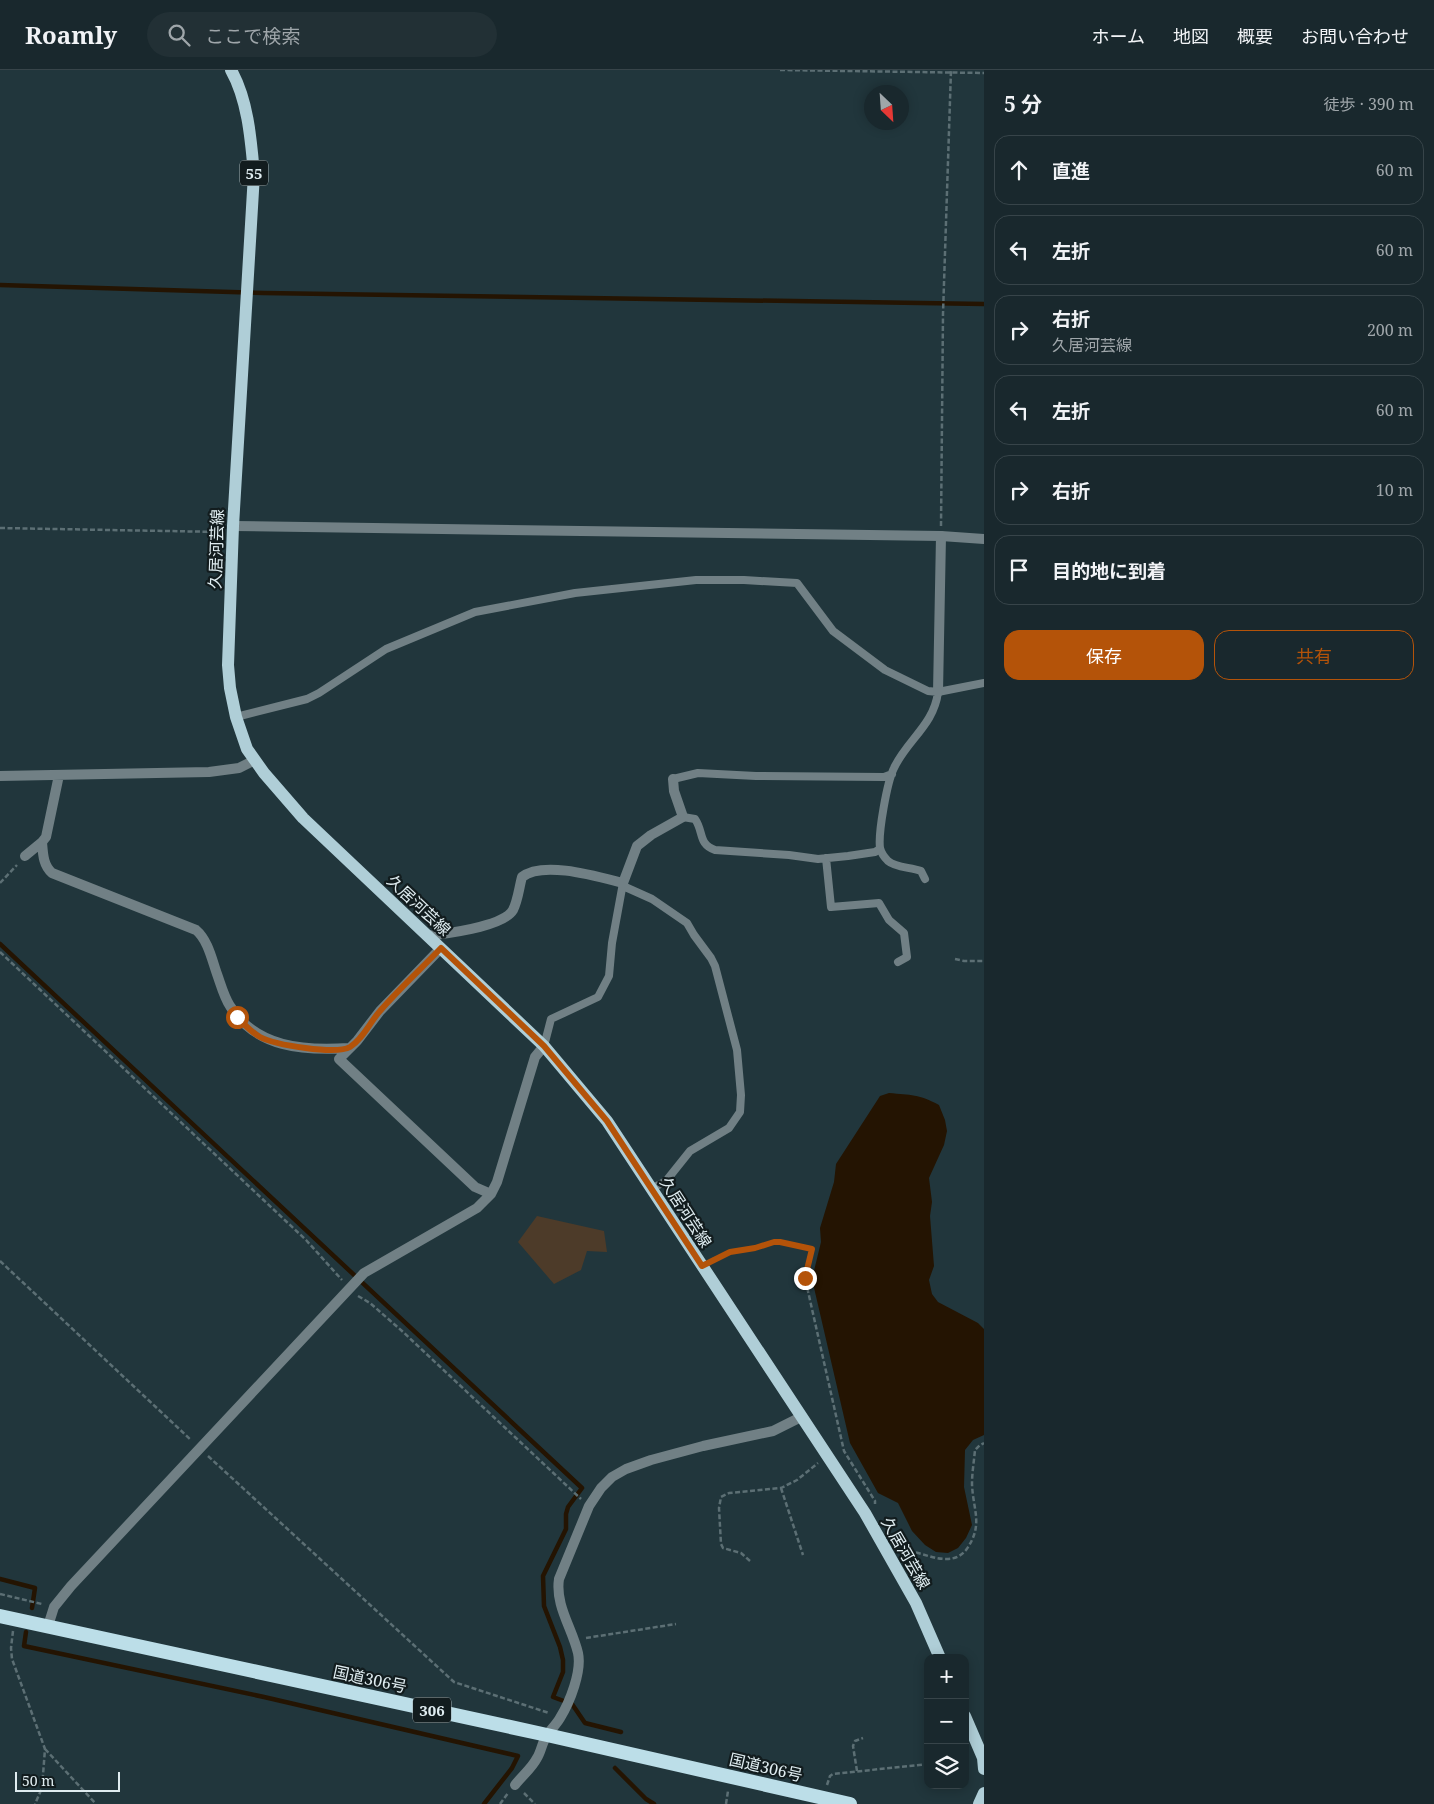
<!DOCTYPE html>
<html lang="ja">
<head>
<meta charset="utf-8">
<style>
  :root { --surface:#19282d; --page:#223035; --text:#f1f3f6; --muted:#9fa6aa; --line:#374449; --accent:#b45309 }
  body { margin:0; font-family:"Noto Serif","Noto Sans JP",serif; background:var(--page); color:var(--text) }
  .controls { position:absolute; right:15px; bottom:15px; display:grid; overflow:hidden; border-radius:10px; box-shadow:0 2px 12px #0003 }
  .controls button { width:45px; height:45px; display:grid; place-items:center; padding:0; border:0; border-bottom:1px solid var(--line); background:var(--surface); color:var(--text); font:25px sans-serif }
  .compass { position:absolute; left:864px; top:15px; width:45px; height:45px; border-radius:50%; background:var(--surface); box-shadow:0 2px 12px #0003; rotate:155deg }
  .scale { position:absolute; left:15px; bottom:12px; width:105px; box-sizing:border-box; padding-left:5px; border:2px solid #dfecf0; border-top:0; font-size:14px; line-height:18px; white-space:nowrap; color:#dfecf0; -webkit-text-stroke:4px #121c1e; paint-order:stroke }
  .stop { position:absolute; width:15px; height:15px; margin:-11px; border:4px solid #b45309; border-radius:50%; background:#fff }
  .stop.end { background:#b45309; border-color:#fff; box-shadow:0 1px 5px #0008 }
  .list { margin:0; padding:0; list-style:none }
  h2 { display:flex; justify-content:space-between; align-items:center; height:65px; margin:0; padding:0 20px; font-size:21px }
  h2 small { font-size:16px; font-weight:400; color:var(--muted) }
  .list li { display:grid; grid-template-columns:32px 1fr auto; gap:15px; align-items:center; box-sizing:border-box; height:70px; margin:0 10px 10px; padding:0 10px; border:1px solid var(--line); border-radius:15px }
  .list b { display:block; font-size:19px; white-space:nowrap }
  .list p { margin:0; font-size:16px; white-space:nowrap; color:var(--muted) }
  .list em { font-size:16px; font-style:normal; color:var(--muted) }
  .actions { display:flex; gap:10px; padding:15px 20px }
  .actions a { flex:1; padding:11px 0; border:1px solid var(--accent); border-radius:15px; text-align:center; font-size:18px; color:var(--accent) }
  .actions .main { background:var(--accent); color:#fff }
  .icon { flex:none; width:28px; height:28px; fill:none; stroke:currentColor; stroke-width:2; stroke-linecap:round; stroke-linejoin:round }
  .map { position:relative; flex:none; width:984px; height:1734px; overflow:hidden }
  header { display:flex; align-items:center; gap:30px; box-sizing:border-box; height:70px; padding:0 25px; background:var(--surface); border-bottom:1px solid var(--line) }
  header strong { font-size:24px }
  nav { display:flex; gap:28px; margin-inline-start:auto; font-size:18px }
  .search { width:350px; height:45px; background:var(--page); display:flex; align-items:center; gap:12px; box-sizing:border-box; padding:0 18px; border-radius:28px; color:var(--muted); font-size:19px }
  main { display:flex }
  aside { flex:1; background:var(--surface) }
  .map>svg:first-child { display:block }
  .green { fill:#4d3b29 }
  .water { fill:#241402 }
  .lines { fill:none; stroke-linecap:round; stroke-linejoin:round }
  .stream { stroke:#241402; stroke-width:4.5 }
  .path { stroke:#5c6f74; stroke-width:2.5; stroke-dasharray:5 2.5; stroke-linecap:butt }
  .service { stroke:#718085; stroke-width:8 }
  .minor { stroke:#718085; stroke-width:10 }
  .tertiary { stroke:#718085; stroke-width:10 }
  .primary { stroke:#afced7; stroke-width:12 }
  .trunk { stroke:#bcdee8; stroke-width:14 }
  .route { stroke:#b45309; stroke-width:6 }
  .labels { text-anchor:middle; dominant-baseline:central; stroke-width:4.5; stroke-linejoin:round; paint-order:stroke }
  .shield { fill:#121c1e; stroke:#a2aeb1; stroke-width:1 }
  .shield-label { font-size:15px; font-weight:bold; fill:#dfecf0 }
  .street-label { font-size:16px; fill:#dfecf0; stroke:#121c1e }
</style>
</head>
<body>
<header>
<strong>Roamly</strong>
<div class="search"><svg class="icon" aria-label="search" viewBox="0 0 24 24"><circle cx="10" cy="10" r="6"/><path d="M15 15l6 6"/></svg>ここで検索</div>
<nav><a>ホーム</a><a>地図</a><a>概要</a><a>お問い合わせ</a></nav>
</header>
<main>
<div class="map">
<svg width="984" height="1734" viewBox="0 0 984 1734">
  <rect width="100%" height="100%" fill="#21363c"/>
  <path class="green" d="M 537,1146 L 604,1161 L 607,1182 L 587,1181 L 581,1200 L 554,1214 L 518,1172 Z"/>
  <path class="water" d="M 889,1023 C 911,1025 919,1024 939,1035 L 945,1050 L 947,1061 L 944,1075 L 929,1108 L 932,1132 L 930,1146 L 934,1196 L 929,1210 L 932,1224 L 938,1232 L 978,1253 L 984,1259 L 984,1365 L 973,1370 L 965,1380 L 964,1417 L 972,1455 L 966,1468 L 958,1478 L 948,1483 L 936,1482 L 925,1475 L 912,1461 L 898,1433 L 878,1423 L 850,1373 L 812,1209 L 821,1172 L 820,1158 L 834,1112 L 836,1094 L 880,1026 Z"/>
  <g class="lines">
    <path class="stream" d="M 0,215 L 264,223 L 984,234
      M 0,874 L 582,1418 L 568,1437 L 566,1444 L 566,1459 L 543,1506 L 544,1536 L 560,1577 L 563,1590 L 563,1602 L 553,1627 L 572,1634 L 585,1653 L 621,1662
      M 0,1509 L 35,1518 L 32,1538
      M 26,1562 L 24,1576 L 264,1627 L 518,1686 L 512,1698 L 484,1734
      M 615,1698 L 646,1729 L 654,1734"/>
    <path class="path" d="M 780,0 L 984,3
      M 941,456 L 943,244 L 951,0
      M 0,458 L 221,462
      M 0,813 L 17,795
      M 0,882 L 306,1170 L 342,1210
      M 955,889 L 964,891 L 984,891
      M 713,1189 L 730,1182 L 755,1178 L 774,1172 L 780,1172 L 812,1179 L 805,1208 L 844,1381 L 875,1431 L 875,1434
      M 0,1191 L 191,1370
      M 358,1226 L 370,1233 L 402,1261 L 581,1429
      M 208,1386 L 454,1612 L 549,1643
      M 781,1418 L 803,1485
      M 901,1481 C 917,1480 930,1489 946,1489 C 955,1489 961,1486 966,1480 C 984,1455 973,1441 972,1414 C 972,1403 974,1391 975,1380 L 980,1375 L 984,1373
      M 750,1491 L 741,1483 L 723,1478 L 721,1474 L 719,1438 L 721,1427 L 729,1423 L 781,1418 L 797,1410 L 818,1393
      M 0,1524 L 42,1534
      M 13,1561 L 11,1578 L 12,1589 L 45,1679 L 42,1718 L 35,1734
      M 586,1568 L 676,1554
      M 45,1679 L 96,1734
      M 857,1701 L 853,1676 L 855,1671 L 863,1668
      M 827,1715 L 830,1706 L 833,1704 L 928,1694
      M 524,1723 L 535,1734
      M 500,1734 L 508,1723
      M 726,1734 L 728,1721"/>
    <path class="service" d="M 236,647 L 307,629 L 319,623 L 386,579 L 475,542 L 575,523 L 696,510 L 744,510 L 797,513 L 833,561 L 885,600 L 928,621 L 938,622 L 984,613
      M 673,709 L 698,703 L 756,706 L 884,707 L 892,704
      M 683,747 L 695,749 C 704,762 698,774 715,780 L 789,785 L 818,789 L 848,786 L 875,782 L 880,779
      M 826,788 L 831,837 L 879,833 L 889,850 L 904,863 L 907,887 L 898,892
      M 925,809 L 921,801 C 911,797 896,798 888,791 C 885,788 881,782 880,778 C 878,763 887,712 894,698 C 907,670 934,655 938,622
      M 623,816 L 652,829 L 687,853 L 694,865 L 711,888 L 715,896 L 737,980 L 741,1025 L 740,1042 L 729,1058 L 690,1081 L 666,1111 L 651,1119
      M 544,976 L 551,949 L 598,927 L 609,906 L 612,873 L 623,813"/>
    <path class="minor" d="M 938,622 L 941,466
      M 0,706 L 209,702 L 239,698 L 255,690
      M 42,772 C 43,784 43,795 52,803 L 196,860 C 208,870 212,890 217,904 C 221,915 224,927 230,936 C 256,978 304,981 349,978
      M 25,786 L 42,772 L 46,767 L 59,705
      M 428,866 C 447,863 503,857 513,840 C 518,830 519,818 522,807 C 543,790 599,807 623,813 L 637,776 L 651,765 L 683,747 L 674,721 L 673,709
      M 441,878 L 380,941 L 357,971 L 339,989 L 475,1117 L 491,1124
      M 48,1556 L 54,1537 L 71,1516 L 364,1203 L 477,1138 L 491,1124 L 497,1112 L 535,987 L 544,976
      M 515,1715 C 522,1706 532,1698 537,1688 C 541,1682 542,1673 546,1667 C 550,1660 556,1655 560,1648 C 570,1632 582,1601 578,1583 C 572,1558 555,1535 559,1509 L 589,1436 L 601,1418 L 612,1407 L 626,1399 L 651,1390 L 703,1376 L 773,1361 L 801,1347"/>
    <path class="tertiary" d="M 233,456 L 941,466 L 984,469"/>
    <path class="primary" d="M 231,0 C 248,30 251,70 254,104 L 233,456 L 228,595 L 230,618 L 236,647 L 247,679 L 264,703 L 303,748 L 544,976 L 607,1051 L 865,1443 L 916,1533 L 940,1588
      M 965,1646 L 983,1688 L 984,1699
      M 979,1734 L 984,1723"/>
    <path class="trunk" d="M 0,1546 L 547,1665 L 850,1734"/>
  </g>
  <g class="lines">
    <path class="route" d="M 237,947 C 244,954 251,962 260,967 C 275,975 336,985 350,977 C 363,969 370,952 380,941 C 399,919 421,899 441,878 L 544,976 L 607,1051 L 702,1196 L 730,1182 L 755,1178 L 774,1172 L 780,1172 L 812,1179 L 805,1208"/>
  </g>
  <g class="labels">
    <g class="shield">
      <rect x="240" y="90.5" width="28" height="25" rx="4"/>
      <rect x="413" y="1627.5" width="38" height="25" rx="4"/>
    </g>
    <g class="shield-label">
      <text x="254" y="103">55</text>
      <text x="432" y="1640">306</text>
    </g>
    <g class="street-label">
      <text transform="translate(216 479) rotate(-88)">久居河芸線</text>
      <text transform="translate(419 835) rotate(43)">久居河芸線</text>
      <text transform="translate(686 1142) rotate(57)">久居河芸線</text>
      <text transform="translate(906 1483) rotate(60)">久居河芸線</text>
      <text transform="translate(370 1609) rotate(12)">国道306号</text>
      <text transform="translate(766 1697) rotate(13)">国道306号</text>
    </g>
  </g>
</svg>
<div class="controls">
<button>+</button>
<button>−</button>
<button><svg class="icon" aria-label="layers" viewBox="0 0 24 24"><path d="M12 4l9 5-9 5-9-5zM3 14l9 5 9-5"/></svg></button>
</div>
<svg class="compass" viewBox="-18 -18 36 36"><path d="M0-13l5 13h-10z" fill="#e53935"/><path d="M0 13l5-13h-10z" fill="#9fa6aa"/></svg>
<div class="scale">50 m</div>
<div class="stop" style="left:237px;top:947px"></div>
<div class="stop end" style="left:805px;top:1208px"></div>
</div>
<aside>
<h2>5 分<small>徒歩 · 390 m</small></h2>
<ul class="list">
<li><svg class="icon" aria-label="ahead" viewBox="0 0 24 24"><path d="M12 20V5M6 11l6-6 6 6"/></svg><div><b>直進</b></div><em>60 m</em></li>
<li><svg class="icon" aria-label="left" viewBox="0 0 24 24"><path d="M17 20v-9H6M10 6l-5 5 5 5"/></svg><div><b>左折</b></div><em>60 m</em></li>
<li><svg class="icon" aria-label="right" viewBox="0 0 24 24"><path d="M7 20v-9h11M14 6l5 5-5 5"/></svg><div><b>右折</b><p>久居河芸線</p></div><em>200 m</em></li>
<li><svg class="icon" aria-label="left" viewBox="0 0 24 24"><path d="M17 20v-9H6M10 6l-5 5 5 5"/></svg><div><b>左折</b></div><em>60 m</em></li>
<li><svg class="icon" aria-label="right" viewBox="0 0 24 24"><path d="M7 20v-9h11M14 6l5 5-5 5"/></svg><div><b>右折</b></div><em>10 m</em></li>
<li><svg class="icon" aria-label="arrive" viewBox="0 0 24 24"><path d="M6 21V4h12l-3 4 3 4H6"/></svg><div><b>目的地に到着</b></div></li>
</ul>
<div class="actions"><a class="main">保存</a><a>共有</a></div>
</aside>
</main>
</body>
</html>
